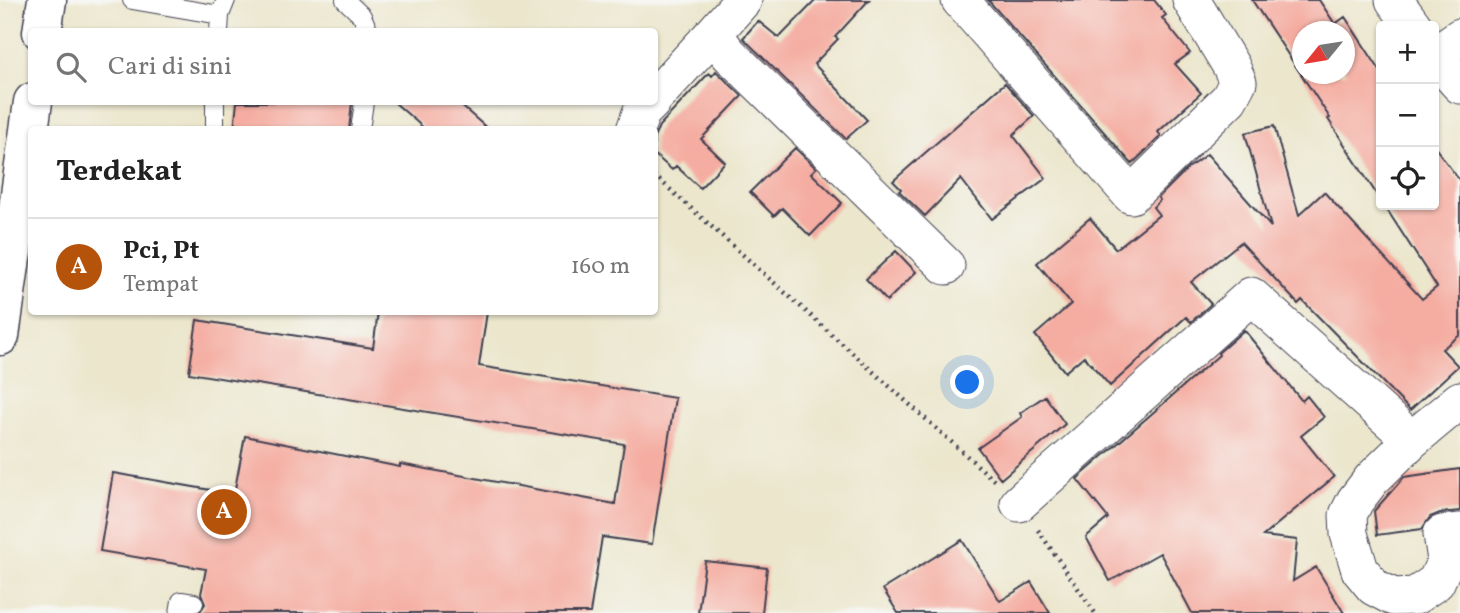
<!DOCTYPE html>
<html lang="id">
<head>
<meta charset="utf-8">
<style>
  :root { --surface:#fff; --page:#f6f6f6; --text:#222; --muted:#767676; --line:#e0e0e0; --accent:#b45309 }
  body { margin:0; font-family:Vollkorn,serif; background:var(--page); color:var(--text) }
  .controls { position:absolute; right:21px; top:21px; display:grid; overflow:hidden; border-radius:7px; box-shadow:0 2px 5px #0004 }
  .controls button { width:63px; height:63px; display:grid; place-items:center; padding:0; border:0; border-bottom:2px solid var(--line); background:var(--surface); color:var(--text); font:35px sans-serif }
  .compass { position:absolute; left:1292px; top:21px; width:63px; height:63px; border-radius:50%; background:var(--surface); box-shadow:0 2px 5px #0004; rotate:240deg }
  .you { position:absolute; left:968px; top:383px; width:24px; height:24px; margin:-18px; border:5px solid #fff; border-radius:50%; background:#1a73e8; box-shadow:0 0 0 10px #1a73e833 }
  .badge { display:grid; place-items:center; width:46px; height:46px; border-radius:50%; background:var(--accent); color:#fff; font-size:23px; font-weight:700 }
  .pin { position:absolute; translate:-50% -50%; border:4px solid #fff; box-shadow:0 2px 7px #0006 }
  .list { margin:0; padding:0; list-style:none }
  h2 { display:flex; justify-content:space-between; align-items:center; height:91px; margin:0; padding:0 28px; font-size:30px }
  h2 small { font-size:23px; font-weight:400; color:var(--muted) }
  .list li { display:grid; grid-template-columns:46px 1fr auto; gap:21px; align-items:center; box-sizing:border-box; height:98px; padding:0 28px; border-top:2px solid var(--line) }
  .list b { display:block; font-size:26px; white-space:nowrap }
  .list p { margin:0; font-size:23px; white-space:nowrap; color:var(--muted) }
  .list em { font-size:23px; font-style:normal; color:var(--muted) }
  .icon { flex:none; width:38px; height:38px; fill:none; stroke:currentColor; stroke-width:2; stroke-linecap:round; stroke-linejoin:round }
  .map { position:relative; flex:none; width:1460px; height:613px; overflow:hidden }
  .search { position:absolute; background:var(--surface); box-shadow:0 2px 5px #0004; left:28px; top:28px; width:630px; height:77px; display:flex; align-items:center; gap:18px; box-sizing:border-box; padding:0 24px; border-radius:7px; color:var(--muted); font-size:26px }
  .panel { position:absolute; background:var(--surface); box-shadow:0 2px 5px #0004; left:28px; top:126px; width:630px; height:189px; border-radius:7px }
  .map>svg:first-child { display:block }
  .building { fill:#f5ada2; fill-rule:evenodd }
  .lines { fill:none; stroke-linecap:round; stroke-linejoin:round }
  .lane-casing { stroke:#403f51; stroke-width:20 }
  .street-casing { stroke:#403f51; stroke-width:39 }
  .highway-casing { stroke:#403f51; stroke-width:41 }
  .path { stroke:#403f51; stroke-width:4.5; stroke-dasharray:2 5; stroke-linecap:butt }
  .lane { stroke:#fff; stroke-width:18 }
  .street { stroke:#fff; stroke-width:37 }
  .highway { stroke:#fff; stroke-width:38 }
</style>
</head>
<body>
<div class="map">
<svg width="1460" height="613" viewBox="0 0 1460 613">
  <rect width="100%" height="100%" fill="#f6f6f2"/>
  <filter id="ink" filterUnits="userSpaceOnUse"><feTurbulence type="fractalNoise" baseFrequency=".0143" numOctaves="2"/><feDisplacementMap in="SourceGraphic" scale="14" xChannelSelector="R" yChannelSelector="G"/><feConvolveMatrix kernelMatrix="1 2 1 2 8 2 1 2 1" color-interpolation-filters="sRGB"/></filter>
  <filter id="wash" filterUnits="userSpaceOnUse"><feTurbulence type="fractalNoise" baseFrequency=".00686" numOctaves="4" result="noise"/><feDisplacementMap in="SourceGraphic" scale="28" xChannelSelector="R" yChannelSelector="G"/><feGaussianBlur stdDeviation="1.57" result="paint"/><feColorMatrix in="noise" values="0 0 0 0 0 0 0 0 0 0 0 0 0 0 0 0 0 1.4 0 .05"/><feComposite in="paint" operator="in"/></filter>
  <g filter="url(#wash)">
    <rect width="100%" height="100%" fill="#ebe6cc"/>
    <g id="blocks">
      <path class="building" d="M 816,0 L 869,0 L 835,37 L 838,39 L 814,64 L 867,120 L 846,139 L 743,38 L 758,21 L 779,38 Z
        M 988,0 L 1154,0 L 1166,15 L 1162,18 L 1190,53 L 1175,64 L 1201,93 L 1158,132 L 1161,136 L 1132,164 Z
        M 1252,0 L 1319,0 L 1335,24 L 1345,17 L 1381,72 L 1381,201 L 1328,119 L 1330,118 ZM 1303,32 L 1345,32 L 1345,74 L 1303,74 Z
        M 716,71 L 742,96 L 701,139 L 725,162 L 700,188 L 676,166 L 672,170 L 654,154 L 654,138 L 659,126 L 709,73 L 712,76 Z
        M 1005,83 L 1034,116 L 1013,135 L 1046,178 L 992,219 L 961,179 L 925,216 L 899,191 L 901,189 L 893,181 Z
        M 237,102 L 352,102 L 349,130 L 234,130 Z
        M 394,102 L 457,102 L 489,130 L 426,130 Z
        M 1274,126 L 1299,215 L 1324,192 L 1422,299 L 1437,287 L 1384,205 L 1434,205 L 1434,146 L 1460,181 L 1460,335 L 1442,349 L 1458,366 L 1410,410 L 1302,300 L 1298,304 L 1241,242 L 1191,282 L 1211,304 L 1191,322 L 1186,317 L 1110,386 L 1084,356 L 1065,372 L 1035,335 L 1071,304 L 1037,263 L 1090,218 L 1116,249 L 1159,215 L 1153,207 L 1160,200 L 1158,198 L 1188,168 L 1207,154 L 1271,227 L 1245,133 Z
        M 795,148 L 816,168 L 811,173 L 842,203 L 810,236 L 782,208 L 774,216 L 750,192 Z
        M 896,251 L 916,272 L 887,301 L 866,279 Z
        M 378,312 L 487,312 L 479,366 L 675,398 L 652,544 L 602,537 L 590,613 L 199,613 L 205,604 L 201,594 L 206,569 L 100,551 L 113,473 L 234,494 L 245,436 L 400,467 L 400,464 L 615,504 L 624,444 L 189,373 L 197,320 L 373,348 Z
        M 1244,330 L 1302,401 L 1307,396 L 1324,417 L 1301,436 L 1334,477 L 1263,536 L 1297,540 L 1293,581 L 1316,567 L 1344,613 L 1192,613 L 1160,553 L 1110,581 L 1086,537 L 1108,518 L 1077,479 L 1219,355 L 1218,353 Z
        M 1045,396 L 1065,424 L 1001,479 L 978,448 L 1022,417 L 1020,413 Z
        M 1460,469 L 1460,511 L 1440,513 L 1430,517 L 1422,529 L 1377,535 L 1374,511 L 1404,477 Z
        M 962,540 L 1000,601 L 1031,582 L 1050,613 L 898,613 L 883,589 Z
        M 705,561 L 767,568 L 762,613 L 698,613 Z"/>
    </g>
  </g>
  <g filter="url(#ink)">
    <use href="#blocks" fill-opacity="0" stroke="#403f51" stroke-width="2"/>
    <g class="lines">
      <defs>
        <path id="lane" d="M 132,0 L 220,15
          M 345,0 L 362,16 L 369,32
          M 219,32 L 220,15 L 226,0
          M 215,130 L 215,102
          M 360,130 L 364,102
          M 179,613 L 181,601 L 194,603"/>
        <path id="street" d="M 743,0 L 713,34 L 729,54 L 946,266
          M 960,0 L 1131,195 L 1229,99 L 1238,82 L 1231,66 L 1191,0
          M 1394,0 L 1413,26
          M 1434,55 L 1460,37
          M 1434,56 L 1460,85
          M 654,98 L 713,34
          M 635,130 L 641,113 L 652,102
          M 1460,400 L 1412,440 L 1372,479 L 1355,501 L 1348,515 L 1349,534 L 1360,570 L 1374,587 L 1393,597 L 1415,596 L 1436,582 L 1446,560 L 1442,534 L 1460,532
          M 1019,503 L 1251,296 L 1412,440"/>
        <path id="highway" d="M 42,32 L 47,0
          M 0,336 L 33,102"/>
      </defs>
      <use href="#lane" class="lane-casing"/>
      <use href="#street" class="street-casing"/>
      <use href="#highway" class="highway-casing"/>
      <path class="path" d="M 654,175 L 996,482
        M 1038,530 L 1095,613"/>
      <use href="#lane" class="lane"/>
      <use href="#street" class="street"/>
      <use href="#highway" class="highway"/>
    </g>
  </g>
</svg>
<div class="controls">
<button>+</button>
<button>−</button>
<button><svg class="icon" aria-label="locate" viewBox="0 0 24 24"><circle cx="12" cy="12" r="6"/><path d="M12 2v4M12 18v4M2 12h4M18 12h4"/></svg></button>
</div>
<svg class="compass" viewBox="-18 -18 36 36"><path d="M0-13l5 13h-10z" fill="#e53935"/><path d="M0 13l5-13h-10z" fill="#767676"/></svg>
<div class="you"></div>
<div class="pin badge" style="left:224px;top:512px">A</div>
<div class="search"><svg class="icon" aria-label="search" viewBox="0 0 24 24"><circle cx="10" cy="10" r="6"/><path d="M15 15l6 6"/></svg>Cari di sini</div>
<section class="panel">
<h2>Terdekat<small></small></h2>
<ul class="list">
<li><span class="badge">A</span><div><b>Pci, Pt</b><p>Tempat</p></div><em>160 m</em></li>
</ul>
</section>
</div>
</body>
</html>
